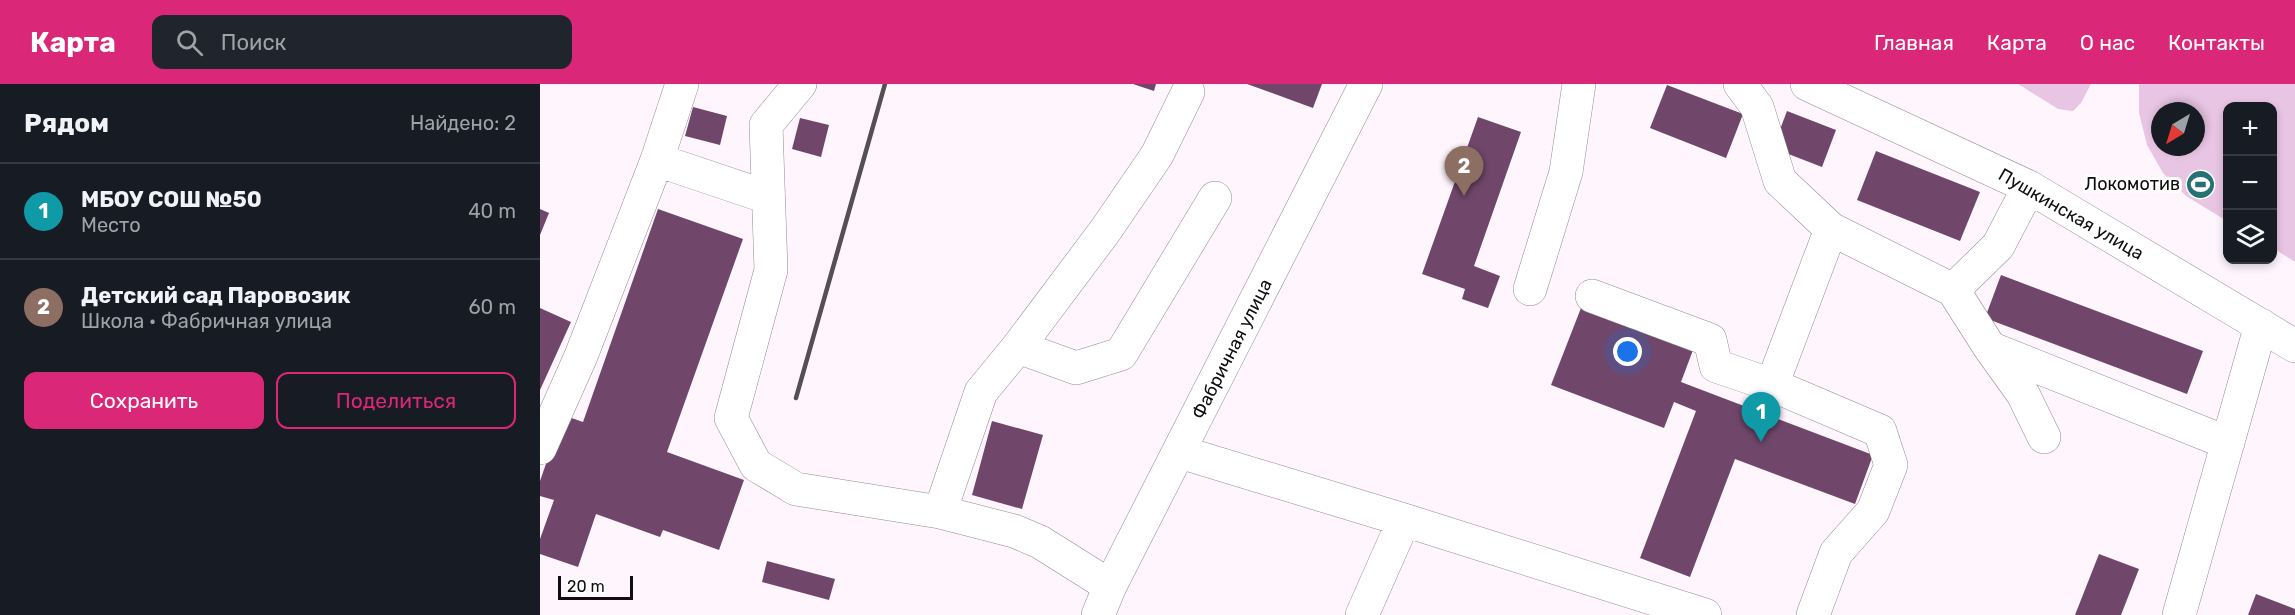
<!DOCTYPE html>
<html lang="ru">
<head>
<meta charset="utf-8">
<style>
  :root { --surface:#171b24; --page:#20242c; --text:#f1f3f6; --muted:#9ea1a6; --line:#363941; --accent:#db2777 }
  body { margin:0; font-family:Rubik,sans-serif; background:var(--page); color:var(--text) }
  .controls { position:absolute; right:18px; top:18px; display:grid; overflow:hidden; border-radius:12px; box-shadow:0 3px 9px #0003 }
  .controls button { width:54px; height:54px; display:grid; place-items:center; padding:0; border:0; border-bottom:2px solid var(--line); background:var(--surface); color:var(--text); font:30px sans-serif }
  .compass { position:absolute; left:1611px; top:18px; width:54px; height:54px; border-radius:50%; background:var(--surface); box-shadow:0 3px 9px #0003; rotate:218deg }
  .scale { position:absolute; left:18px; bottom:15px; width:75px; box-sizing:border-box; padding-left:6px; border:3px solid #100d0f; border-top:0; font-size:16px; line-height:21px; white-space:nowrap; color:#100d0f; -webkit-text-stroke:4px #fff; paint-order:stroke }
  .you { position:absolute; left:1088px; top:268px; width:21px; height:21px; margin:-15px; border:4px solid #fff; border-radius:50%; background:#1a73e8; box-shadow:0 0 0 9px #1a73e833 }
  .badge { display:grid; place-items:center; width:39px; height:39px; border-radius:50%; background:var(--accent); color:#fff; font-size:20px; font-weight:700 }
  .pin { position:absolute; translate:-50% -50px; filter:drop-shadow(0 2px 3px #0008) }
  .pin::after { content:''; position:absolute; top:32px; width:21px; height:18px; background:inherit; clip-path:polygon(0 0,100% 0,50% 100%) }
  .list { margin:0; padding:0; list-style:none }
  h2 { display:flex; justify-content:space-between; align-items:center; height:78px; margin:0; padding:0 24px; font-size:26px }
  h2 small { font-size:20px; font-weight:400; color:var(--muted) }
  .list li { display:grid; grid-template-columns:39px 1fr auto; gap:18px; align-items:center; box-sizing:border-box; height:96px; padding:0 24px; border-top:2px solid var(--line) }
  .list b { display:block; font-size:22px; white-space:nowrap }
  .list p { margin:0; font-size:20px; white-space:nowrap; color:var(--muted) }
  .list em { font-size:20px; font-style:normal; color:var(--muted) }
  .actions { display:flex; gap:12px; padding:18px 24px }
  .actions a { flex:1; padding:14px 0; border:2px solid var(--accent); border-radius:12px; text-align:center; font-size:21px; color:var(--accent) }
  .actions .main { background:var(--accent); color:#fff }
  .icon { flex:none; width:33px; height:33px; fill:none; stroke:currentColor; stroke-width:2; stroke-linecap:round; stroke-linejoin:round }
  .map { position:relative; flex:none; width:1755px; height:531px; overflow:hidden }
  header { display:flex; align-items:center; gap:36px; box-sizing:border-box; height:84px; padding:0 30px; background:var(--accent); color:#fff }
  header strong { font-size:28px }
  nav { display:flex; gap:33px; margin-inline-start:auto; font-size:21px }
  .search { width:420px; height:54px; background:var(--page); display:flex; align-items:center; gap:15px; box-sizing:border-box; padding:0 21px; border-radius:12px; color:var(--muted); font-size:22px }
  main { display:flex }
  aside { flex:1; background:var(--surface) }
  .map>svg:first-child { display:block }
  .green { fill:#e9c5e4; fill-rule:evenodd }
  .building { fill:#70476b }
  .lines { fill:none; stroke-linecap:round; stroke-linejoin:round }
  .minor-casing { stroke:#948b93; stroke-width:34 }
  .major-casing { stroke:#948b93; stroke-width:34 }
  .minor { stroke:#fff; stroke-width:33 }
  .major { stroke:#fff; stroke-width:33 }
  .rail { stroke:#534f52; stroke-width:4.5 }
  .labels { text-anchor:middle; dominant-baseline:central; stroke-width:6; stroke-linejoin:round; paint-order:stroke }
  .poi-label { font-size:18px; fill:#100d0f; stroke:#fff; text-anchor:end }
  .street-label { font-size:18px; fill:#100d0f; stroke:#fff }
</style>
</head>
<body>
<header>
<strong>Карта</strong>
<div class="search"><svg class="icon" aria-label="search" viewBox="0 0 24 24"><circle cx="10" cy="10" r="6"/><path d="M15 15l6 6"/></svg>Поиск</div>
<nav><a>Главная</a><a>Карта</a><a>О нас</a><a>Контакты</a></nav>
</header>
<main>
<aside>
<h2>Рядом<small>Найдено: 2</small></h2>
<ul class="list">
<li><span class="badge" style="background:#0f9aa8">1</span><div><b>МБОУ СОШ №50</b><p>Место</p></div><em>40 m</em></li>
<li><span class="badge" style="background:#8d6e63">2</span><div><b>Детский сад Паровозик</b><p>Школа · Фабричная улица</p></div><em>60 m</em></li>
</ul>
<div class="actions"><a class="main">Сохранить</a><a>Поделиться</a></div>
</aside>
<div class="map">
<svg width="1755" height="531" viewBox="0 0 1755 531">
  <rect width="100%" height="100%" fill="#fff6fd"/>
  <path class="green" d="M 1478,0 L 1551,0 L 1541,19 L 1533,27 L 1518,25 Z
    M 1599,0 L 1755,0 L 1755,178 L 1733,164 L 1732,22 L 1688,22 L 1687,137 L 1646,112 L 1623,89 L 1607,61 L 1599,29 ZM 1620,27 L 1656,27 L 1656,63 L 1620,63 Z"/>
  <path class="building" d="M 593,0 L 616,0 L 614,7 Z
    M 707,0 L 782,0 L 773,24 Z
    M 1127,1 L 1203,30 L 1186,74 L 1110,44 Z
    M 153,23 L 187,32 L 180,61 L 145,52 Z
    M 1247,27 L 1296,46 L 1282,83 L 1233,64 Z
    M 938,33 L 981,48 L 934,182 L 960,192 L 948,224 L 922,215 L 925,205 L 882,190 Z
    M 260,34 L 289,41 L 281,73 L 252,65 Z
    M 1336,67 L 1440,108 L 1420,157 L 1317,116 Z
    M 0,125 L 9,129 L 0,151 Z
    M 118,125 L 203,155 L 127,368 L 204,396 L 179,466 L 123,446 L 120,453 L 56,430 L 38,483 L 0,470 L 0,455 L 14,416 L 0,412 L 0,397 L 23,331 L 43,338 Z
    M 1461,191 L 1663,267 L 1647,310 L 1445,234 Z
    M 0,224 L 31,238 L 0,306 Z
    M 1041,224 L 1153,266 L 1141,298 L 1333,371 L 1315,420 L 1195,375 L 1150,493 L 1100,474 L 1156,327 L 1134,318 L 1124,344 L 1011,301 Z
    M 452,337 L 503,351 L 482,425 L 432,411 Z
    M 1559,470 L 1599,485 L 1581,531 L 1535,531 Z
    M 227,477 L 295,495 L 289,516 L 222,498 Z
    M 1716,510 L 1755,525 L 1755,531 L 1708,531 Z"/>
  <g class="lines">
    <defs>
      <path id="minor" d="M 260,0 L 226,41 L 231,186 L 191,334 L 216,381 L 256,405 L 400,428 L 474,447 L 500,458 L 570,502
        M 1200,0 L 1217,23 L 1240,97 L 1291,145 L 1413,206 L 1450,264 L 1483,310 L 1504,353
        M 1267,0 L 1489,103 L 1755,262
        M 117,76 L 227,113
        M 990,205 L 1026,88 L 1039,0
        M 1413,206 L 1458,162 L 1489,103
        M 1052,212 L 1170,256 L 1176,282 L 1232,301 L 1340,347 L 1351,381 L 1333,427 L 1296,469 L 1273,531
        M 478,263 L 536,284 L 581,270 L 675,114
        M 1450,264 L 1688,359
        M 1232,301 L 1291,145
        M 0,364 L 41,272 L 117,76 L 142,0
        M 640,368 L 864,436 L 1165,531
        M 400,428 L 441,308 L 478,263 L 565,147 L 617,71 L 648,8
        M 822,531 L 864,436
        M 1639,531 L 1721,241"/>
      <path id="major" d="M 558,531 L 570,502 L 826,0"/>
    </defs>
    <use href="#minor" class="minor-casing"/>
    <use href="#major" class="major-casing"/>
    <use href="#minor" class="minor"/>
    <use href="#major" class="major"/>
    <path class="rail" d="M 256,314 L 345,0"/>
  </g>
  <defs>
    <symbol id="stadium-disc" viewBox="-11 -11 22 22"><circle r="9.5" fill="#267173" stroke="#fff"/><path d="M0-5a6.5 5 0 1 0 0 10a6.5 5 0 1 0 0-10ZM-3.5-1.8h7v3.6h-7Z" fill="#fff"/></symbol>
  </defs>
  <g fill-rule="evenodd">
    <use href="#stadium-disc" x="1644" y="84" width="33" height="33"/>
  </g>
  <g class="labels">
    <g class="poi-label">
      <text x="1640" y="100">Локомотив</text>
    </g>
    <g class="street-label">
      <text transform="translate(1531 130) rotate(30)">Пушкинская улица</text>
      <text transform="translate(692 265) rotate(-63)">Фабричная улица</text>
    </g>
  </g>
</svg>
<div class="controls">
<button>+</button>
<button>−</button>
<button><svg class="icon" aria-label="layers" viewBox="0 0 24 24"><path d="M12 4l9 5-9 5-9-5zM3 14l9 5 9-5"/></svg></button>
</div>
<svg class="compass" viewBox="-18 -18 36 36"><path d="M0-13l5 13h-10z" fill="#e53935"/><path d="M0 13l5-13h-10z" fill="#9ea1a6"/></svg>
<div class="scale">20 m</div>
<div class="you"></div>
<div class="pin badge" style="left:1221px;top:358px;background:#0f9aa8">1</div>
<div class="pin badge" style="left:924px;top:112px;background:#8d6e63">2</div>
</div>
</main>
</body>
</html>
